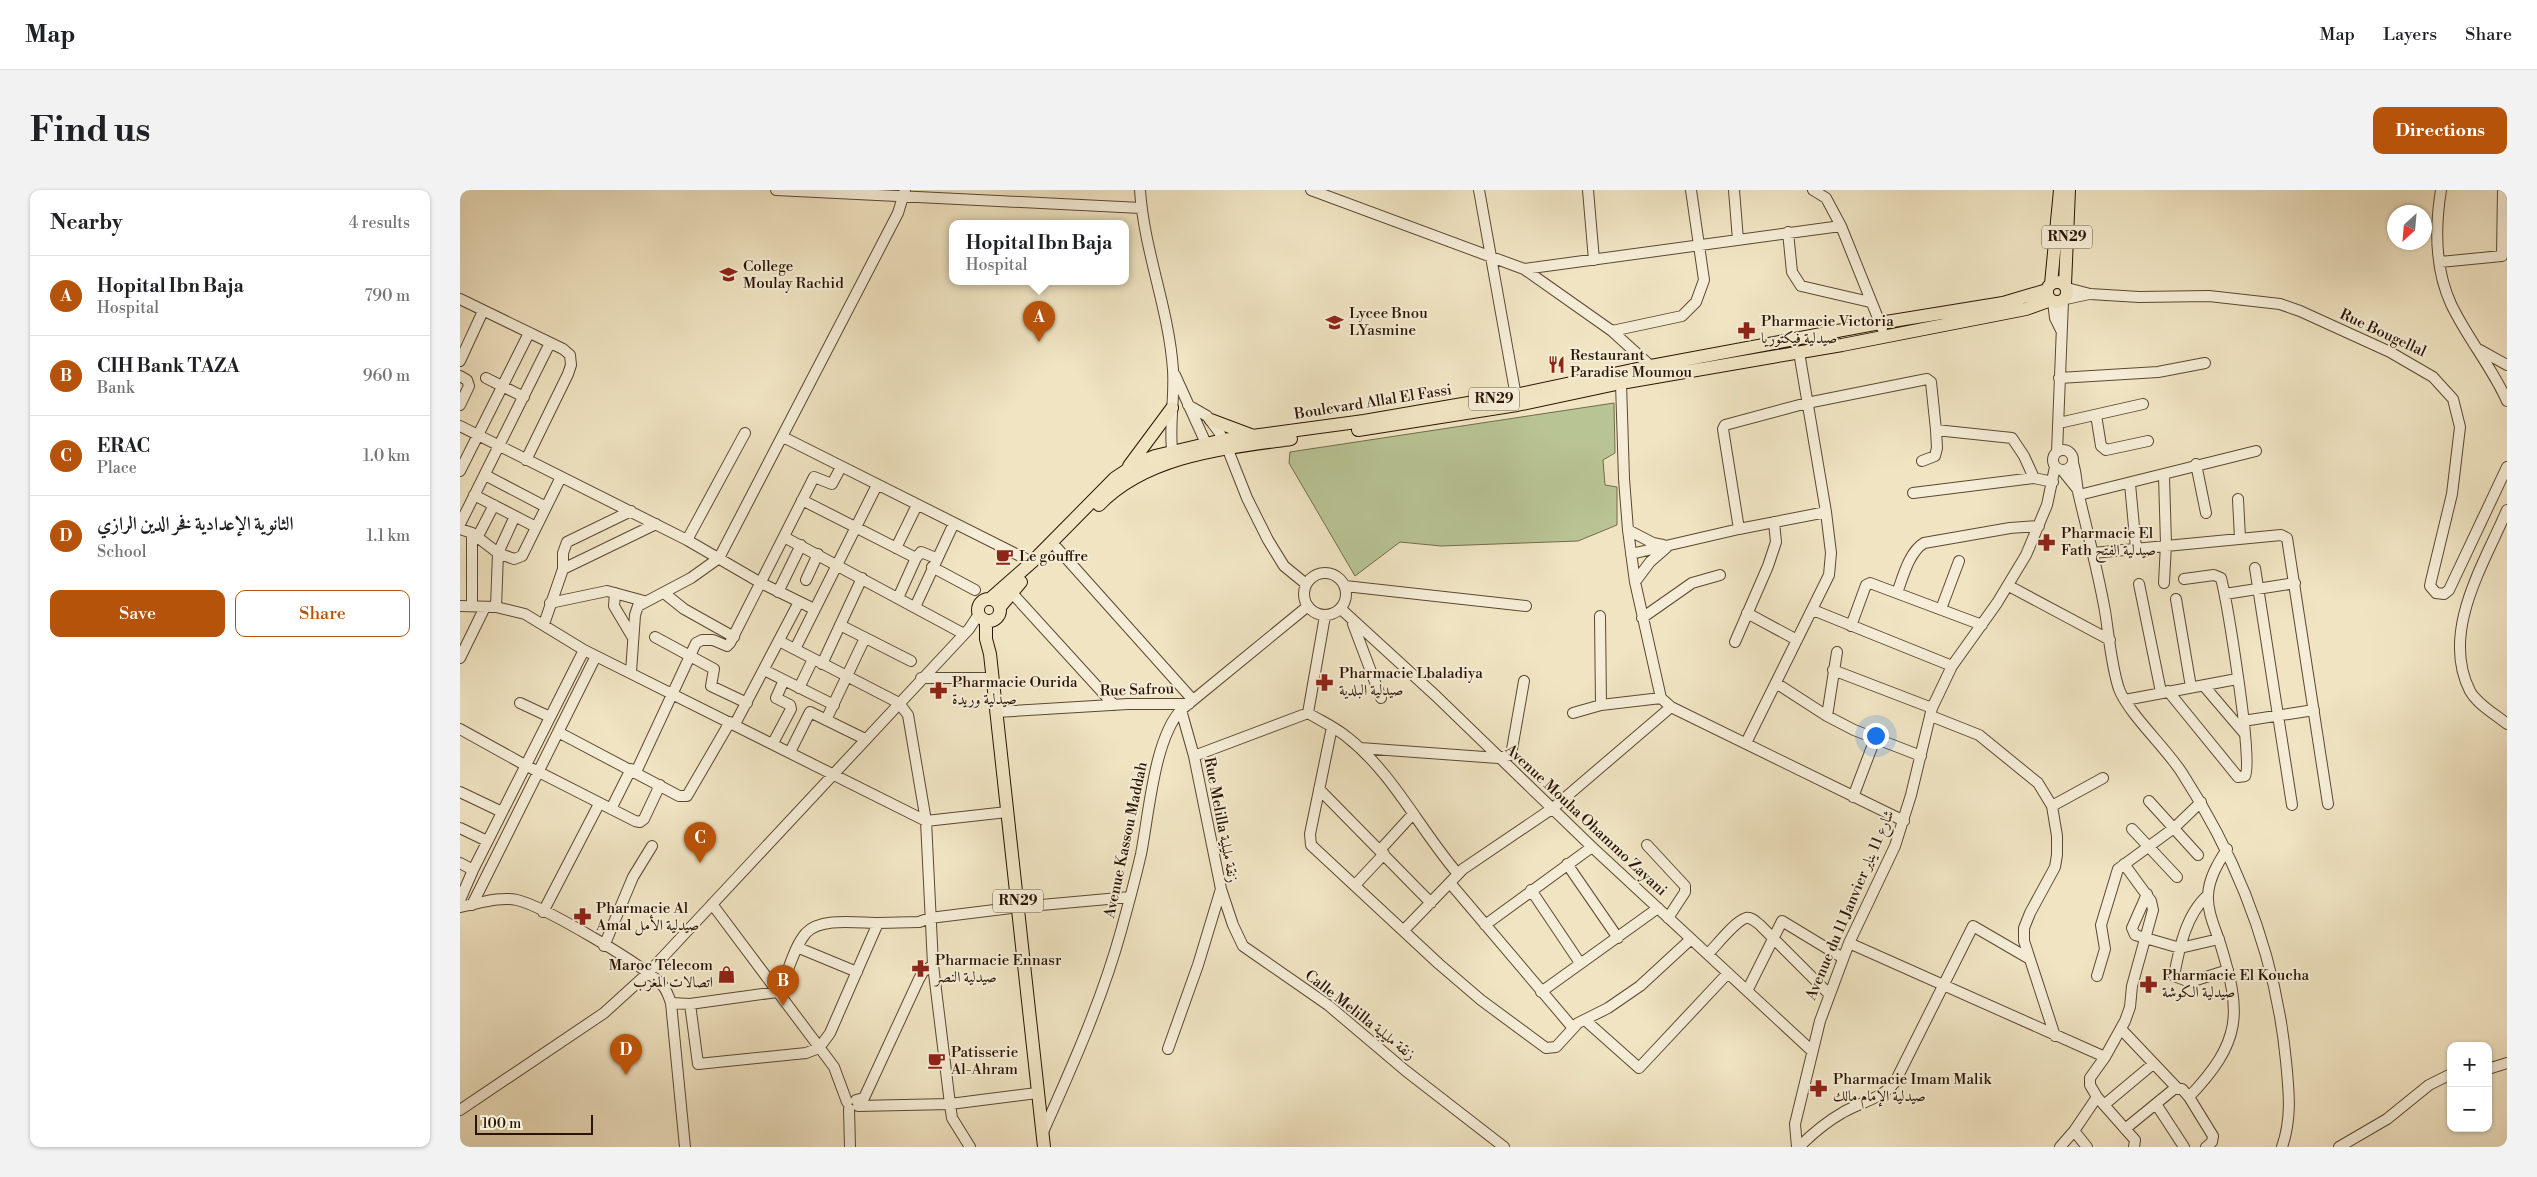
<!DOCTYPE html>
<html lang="en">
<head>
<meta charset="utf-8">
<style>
  :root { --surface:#fff; --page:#f2f2f2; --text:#202124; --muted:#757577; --line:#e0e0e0; --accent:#b45309 }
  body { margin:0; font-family:"Libre Bodoni",Amiri,serif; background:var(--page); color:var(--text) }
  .controls { position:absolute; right:15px; bottom:15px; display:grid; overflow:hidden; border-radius:10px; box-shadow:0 1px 4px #0004 }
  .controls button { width:45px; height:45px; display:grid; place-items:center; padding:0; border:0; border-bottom:1px solid var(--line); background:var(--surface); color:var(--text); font:25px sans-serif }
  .compass { position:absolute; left:1927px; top:15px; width:45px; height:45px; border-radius:50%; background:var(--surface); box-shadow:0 1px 4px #0004; rotate:206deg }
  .scale { position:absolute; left:15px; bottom:12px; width:118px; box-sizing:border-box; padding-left:5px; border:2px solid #2a1402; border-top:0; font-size:14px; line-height:18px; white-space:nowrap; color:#2a1402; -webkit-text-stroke:4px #f5edd7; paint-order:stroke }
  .you { position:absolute; left:1415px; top:545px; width:18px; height:18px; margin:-12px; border:4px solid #fff; border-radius:50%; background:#1a73e8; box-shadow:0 0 0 8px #1a73e833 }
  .badge { display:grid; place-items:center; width:32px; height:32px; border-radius:50%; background:var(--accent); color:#fff; font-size:16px; font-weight:700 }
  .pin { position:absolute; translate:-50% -41px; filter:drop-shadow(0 1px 2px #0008) }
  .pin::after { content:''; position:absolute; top:26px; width:18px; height:15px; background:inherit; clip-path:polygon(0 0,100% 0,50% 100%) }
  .popup { position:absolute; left:489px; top:30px; width:180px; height:65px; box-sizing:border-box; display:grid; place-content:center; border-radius:10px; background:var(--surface); filter:drop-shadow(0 1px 4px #0005); font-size:16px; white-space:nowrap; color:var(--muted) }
  .popup b { font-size:19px; color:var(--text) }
  .popup::after { content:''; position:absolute; left:50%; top:100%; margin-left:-10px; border:10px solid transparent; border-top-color:var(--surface) }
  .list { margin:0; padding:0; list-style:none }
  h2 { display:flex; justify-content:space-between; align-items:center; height:65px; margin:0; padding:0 20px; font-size:21px }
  h2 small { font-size:16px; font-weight:400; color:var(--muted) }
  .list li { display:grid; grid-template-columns:32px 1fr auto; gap:15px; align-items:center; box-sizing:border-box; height:80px; padding:0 20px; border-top:1px solid var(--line) }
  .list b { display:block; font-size:19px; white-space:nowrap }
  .list p { margin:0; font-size:16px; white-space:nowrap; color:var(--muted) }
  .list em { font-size:16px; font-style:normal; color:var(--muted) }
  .actions { display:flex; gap:10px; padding:15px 20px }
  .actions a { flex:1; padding:11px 0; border:1px solid var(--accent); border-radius:10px; text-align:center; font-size:18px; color:var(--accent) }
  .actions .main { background:var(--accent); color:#fff }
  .map { position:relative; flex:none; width:2047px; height:957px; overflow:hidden; border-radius:10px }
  header { display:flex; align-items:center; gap:30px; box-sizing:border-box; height:70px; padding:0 25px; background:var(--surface); border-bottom:1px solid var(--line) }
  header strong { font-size:24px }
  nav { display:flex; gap:28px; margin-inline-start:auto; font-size:18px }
  .intro { display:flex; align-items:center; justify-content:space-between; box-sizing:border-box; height:120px; padding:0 30px }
  h1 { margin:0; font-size:35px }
  .button { padding:12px 22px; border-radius:10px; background:var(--accent); color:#fff; font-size:18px; font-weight:700 }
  main { display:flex; gap:30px; padding:0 30px }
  aside { flex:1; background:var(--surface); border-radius:10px; box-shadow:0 1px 4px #0004 }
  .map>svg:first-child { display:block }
  .green { fill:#b9c494; stroke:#726c4b }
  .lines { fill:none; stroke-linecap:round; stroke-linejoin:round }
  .minor-casing { stroke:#5c4832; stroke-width:12 }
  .major-casing { stroke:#2a1402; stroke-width:14 }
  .minor { stroke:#f5edd7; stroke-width:10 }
  .major { stroke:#f0e4c2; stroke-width:12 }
  .labels { text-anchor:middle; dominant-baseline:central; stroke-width:4; stroke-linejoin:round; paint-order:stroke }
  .shield { fill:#f5edd7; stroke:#675542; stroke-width:1 }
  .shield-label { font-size:14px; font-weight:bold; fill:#2a1402 }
  .poi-label { font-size:15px; fill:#2a1402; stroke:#f5edd7; text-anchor:start }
  .street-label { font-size:15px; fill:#2a1402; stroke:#f5edd7 }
</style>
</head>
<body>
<header>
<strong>Map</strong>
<nav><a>Map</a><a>Layers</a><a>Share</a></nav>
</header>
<div class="intro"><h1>Find us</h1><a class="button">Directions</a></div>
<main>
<aside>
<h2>Nearby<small>4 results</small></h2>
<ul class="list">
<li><span class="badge">A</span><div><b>Hopital Ibn Baja</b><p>Hospital</p></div><em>790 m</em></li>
<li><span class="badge">B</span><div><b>CIH Bank TAZA</b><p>Bank</p></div><em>960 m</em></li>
<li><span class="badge">C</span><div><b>ERAC</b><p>Place</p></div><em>1.0 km</em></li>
<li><span class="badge">D</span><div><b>الثانوية الإعدادية فخر الدين الرازي</b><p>School</p></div><em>1.1 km</em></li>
</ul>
<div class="actions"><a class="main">Save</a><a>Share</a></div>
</aside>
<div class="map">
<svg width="2047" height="957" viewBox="0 0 2047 957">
  <rect width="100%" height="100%" fill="#f0e4c2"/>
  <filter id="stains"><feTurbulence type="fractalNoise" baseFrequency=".004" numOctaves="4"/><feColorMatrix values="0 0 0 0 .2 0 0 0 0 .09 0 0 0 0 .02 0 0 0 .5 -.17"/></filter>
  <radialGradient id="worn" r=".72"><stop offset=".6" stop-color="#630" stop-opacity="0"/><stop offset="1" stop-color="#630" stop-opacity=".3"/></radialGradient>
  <path class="green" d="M 1154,213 L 1155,263 L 1143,270 L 1145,295 L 1157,297 L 1157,335 L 1118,351 L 981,356 L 940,352 L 895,386 L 829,273 L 830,262 Z"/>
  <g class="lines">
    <defs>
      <path id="minor" d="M 316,0 L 681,18
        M 680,0 C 684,61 709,119 713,180 C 715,210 708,239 713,268
        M 851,0 L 1064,79 L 1152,141 L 1195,180
        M 1019,0 L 1057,212
        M 1128,0 L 1134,70
        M 1274,0 L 1278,50
        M 1353,0 L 1366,8 L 1381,36 L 1422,138
        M 1981,0 C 1975,37 1975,79 1991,114 C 2007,148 2032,177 2047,211
        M 1328,42 L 1332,82 L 1341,96 L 1410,112
        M 1980,72 L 2042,66 L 2043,0
        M 1064,79 L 1381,36
        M 1607,98 L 1630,104 L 1679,107 L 1749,106 L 1820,114 L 1840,121 L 1930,162 L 1973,187 L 1993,209 L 2000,237 L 1992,304 L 1971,391 L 1970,396 L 1976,403 L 1984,404 L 1989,400 L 2047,277
        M 0,109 L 103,159 L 110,165 L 111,175 L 108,184 L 66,270
        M 1606,109 L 1629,104
        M 1593,112 L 1595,128 L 1601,140
        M 1152,141 L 1222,126 L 1236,112 L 1244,90 L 1231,0
        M 2020,160 L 2047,175
        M 1339,162 L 1366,322
        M 0,171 L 23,121
        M 715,185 L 749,260
        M 0,186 L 7,190 L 9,196 L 0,215
        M 26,188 L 64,207
        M 1599,188 L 1698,182 L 1745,173
        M 1161,193 L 1164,289 L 1168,340 L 1175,392 L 1201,508 L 1211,517 L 1444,631
        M 728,215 L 747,226 L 759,242 L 768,260 L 787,308 L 808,350 L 824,376 L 846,394
        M 1636,225 L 1641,256 L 1646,260 L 1688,251
        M 1599,233 L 1683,214
        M 0,236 L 227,350 L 301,393 L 354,419
        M 323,247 L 572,372
        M1593 270a10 10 0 1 1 20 0a10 10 0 1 1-20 0Z
        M 1597,262 L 1603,111
        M 1462,271 L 1475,266 L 1477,258 L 1476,240
        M 1613,273 C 1617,285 1616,295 1619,306 C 1628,344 1638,382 1645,421 C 1649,446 1651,475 1659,499 C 1668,523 1707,559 1722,583 C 1779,671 1816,767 1826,871 C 1829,902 1832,928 1822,957
        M 1736,274 L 1746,323
        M 1602,280 L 1618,300
        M 0,281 L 69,143
        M 25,285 L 86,317
        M 1670,294 L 1676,358
        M 1453,303 L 1574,288
        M 14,305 L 76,337
        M 1619,305 L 1796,261
        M 1778,309 L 1780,348
        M 342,310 L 456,368 L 438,408
        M 2047,320 C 2024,374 1980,442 2010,501 C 2017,514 2035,524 2047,534
        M 0,334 L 90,153
        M 0,339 L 12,343 L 38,363 L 55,326
        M 1279,339 L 1263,239 L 1265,235 L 1347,213 L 1467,189 L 1471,192 L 1476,240 L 1552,248 L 1564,266 L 1574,288 L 1593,292
        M 1168,340 L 1193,353 L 1203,355
        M 324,347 L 504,444
        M 17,348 L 34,315
        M 227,350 L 285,243
        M 436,358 L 457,315
        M 597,358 L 733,510
        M 1633,363 L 1821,345 L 1827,348 L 1868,614
        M 1171,364 L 1279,339 L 1366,322 L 1371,363 L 1369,385 L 1286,553
        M 456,368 L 461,362 L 476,368
        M 472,377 L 515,400
        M 1795,378 L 1832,615
        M 103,379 L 196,334
        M844 404a21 21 0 1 1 42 0a21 21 0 1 1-42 0Z
        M 346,390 L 358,364
        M 1175,392 L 1190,372 L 1206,358
        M 1704,393 L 1706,354 L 1704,286
        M 1679,394 L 1701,502
        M 885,396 L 1066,416
        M 1549,396 L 1650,450
        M 318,402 L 341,355
        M 551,402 L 654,515
        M 155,403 L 154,416 L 173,448
        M 204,403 L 224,419 L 274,447
        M 1437,403 C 1443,387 1449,362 1464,353 L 1550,338 L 1579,336
        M 1765,404 L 1835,393
        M 1716,409 L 1731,497
        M 90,413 L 147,401 L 184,411
        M 0,416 L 36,417 L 65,424 L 124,460 L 466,631 L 547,622
        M 12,416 L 12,343
        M 36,417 L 38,363 L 54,369 L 62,366 L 101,287
        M 455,417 L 494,333
        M 881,419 L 976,506 L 1132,657 L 1352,861
        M 1481,419 L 1499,371
        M 1353,420 L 1492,476
        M 1287,423 L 1337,450
        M 1140,426 L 1141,515
        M 1182,428 L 1232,393 L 1260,385
        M 84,434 L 103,379 L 103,363 L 107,352 L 171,321
        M 893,434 L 921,508
        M 380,435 L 451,471
        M 1391,436 L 1406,395 L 1410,393 L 1522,435
        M 195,447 L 254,479 L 251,496 L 287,513
        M 319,451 L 439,513 L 448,525 L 466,631 L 473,775 L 490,914 L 492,928 L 510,957
        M 1275,452 L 1308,376 L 1316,352 L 1314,332
        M 335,459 L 417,295
        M 0,468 L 25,417
        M 362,474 L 402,388
        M 304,480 L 374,515
        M 1373,480 L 1472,518
        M 171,482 L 175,425 L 178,416 L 231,388 L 259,368 L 438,23 L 445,0
        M 461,488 L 533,488
        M 1316,493 L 1367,526 L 1394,540 L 1461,566
        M 1744,496 L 1785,544
        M 339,498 L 353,469
        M 1708,501 L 1778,587 L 1785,586 C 1794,574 1767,412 1761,388 L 1754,385 L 1724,389
        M 1665,510 L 1777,489
        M 60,513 L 90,527
        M 537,522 L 668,514 L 729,514
        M 848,523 L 865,426
        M 1113,523 L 1141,515 L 1201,508
        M 1367,526 L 1377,462
        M 1471,526 L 1519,545 L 1578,593 L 1592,616 L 1597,646 L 1597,665 L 1595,677 L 1570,723 L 1564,738 L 1564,751 L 1595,846
        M 366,530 L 405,448
        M 1783,531 L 1854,520
        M 275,534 L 339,412
        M 872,537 L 850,644 L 851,655 L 979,774 L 1021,810 L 1086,858 L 1096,857 L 1118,833 L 1148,818 L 1180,796 L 1231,749
        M 0,539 L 65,575 L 175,631 L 180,632 L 184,629 L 200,595
        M 98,542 L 219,606 L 227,606 L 270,532
        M 313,553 L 331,519 L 330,515 L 316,508 L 324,490
        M 900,558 L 1038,568 L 1051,565 L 1064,491
        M 330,562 L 350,522 L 405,549
        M 734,566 L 848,523 C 861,531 875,537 887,547 C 933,583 960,640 998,684
        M 176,582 L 236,453 L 242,450 L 253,450 L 267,456 L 270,453 L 354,287 L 372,294 L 381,277
        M 859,599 L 971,713
        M 0,602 L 42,622
        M 1393,607 L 1415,549
        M 1689,611 L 1738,665
        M 1592,616 L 1643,588
        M 151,619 L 171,579
        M 0,638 L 27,651
        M 1672,639 L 1717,687
        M 1187,655 L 1225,696 L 1225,702 L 1208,728
        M 920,660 L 952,625
        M 0,673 L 13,680
        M 1107,674 L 1158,748
        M 990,693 L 1113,838
        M 895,695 L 924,664
        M 761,699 L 773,735 L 783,756 L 868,815 L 946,881 L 1044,957
        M 1071,700 L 1120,773
        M 1687,704 L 1672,738 L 1675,745 L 1720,758 L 1759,749
        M 1748,705 C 1726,724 1719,759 1714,786 L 1730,792 L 1768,780
        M 0,710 L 13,680 L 124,460
        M 252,714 L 374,877 L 387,912
        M 12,715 L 136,466
        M 0,717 C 18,714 39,706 57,710 C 83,716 186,776 203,796 C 207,801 209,807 211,813 L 225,957
        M 83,722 L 139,614
        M 1025,735 L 1132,657
        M 944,740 L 1003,679 L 1093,618 L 1211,517
        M 1389,753 L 1645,867
        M 144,756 L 173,687 L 192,656
        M 339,758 L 397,782
        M 1248,764 C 1256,756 1275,731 1286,728 C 1292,727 1296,732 1300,735 L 1369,804
        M 1637,786 L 1645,759 L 1641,735 L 1658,679 L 1714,638 L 1741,612
        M 1287,801 L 1322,731 L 1383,768
        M 1081,802 L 1198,718
        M 211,813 L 230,814 L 317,802 C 329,785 332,759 346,743 C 361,727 398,733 418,733
        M 230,814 L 238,874 L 346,863 L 359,858 L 370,843 L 418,733 L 459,732 L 470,728 L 559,717 L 670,707
        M 1125,830 L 1179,878 L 1268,783
        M 1661,839 L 1717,898
        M 708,859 L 738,775 L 761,699 L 734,566 L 721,520
        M 2028,879 L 2047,873
        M 1637,907 L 1675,950 L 1674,957
        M 1729,907 L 1753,946 L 1752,952 L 1746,957
        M 396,910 L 404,908 L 459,789 L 463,782 L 473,775
        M 1696,914 L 1724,957
        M 1644,915 L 1693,874
        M 398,916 L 490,914 L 577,903
        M 389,919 L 390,957
        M 0,920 L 144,823 L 188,783 L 509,439 L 519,424
        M 1665,939 L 1714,899 L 1722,899 L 1729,907 C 1782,851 1782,824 1760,753 C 1755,738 1747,721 1748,705 C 1749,688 1758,673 1767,659
        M 1614,941 L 1627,957
        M 583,942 C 612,877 642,810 661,741 C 668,716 675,690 681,664 C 689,624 694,549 721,520 L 848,416
        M 1337,957 L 1335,934 L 1360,831 L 1389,753 L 1435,656 L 1451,605 L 1472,518 L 1492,476 L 1537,413 L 1566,365 L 1587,315 L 1595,277
        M 1339,957 C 1352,944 1366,932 1382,923 C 1400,912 1422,909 1435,892 L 1513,736 L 1568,768
        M 1600,957 L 1614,941 L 1637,907 L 1630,895 L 1630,888 L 1645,867 L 1665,831 L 1670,817 L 1672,796 L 1693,720 L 1691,711 L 1664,674
        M 1879,957 L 1927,929 L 1969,895 L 1991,884"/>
      <path id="major" d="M1587 102a10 10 0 1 1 20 0a10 10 0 1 1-20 0Z
        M 1591,94 L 1600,0
        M 1605,95 L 1609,0
        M 751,230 L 791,245
        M 898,240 L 1057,215 L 1161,193 L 1382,155 L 1566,119 L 1591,110
        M 669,276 L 712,218
        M 639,315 C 687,265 766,258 831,249
        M518 420a11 11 0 1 1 22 0a11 11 0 1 1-22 0Z
        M 530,409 L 572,372 L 655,288 L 676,274 L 695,266 L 763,250 L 904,231 L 1055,205 L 1191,176 L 1420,133 L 1543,113 L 1587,100
        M 540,417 L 561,392
        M 526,431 L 526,449 L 530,464 L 584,957"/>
    </defs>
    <use href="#minor" class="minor-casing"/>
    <use href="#major" class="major-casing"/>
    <use href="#minor" class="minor"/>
    <use href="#major" class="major"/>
  </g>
  <defs>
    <symbol id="school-bare" viewBox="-9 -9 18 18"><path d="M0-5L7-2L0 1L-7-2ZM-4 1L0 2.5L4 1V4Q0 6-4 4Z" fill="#8f2418" stroke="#f5edd7" stroke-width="2.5" paint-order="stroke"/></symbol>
    <symbol id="pharmacy-bare" viewBox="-9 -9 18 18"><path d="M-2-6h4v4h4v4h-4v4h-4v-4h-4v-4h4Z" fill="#8f2418" stroke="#f5edd7" stroke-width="2.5" paint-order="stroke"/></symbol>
    <symbol id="restaurant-bare" viewBox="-9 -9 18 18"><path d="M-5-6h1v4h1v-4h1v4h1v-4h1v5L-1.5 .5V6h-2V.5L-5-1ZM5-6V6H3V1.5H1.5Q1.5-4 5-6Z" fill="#8f2418" stroke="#f5edd7" stroke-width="2.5" paint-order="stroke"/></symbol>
    <symbol id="cafe-bare" viewBox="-9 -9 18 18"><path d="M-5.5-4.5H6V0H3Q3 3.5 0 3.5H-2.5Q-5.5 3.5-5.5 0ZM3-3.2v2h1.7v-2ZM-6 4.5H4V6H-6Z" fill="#8f2418" stroke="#f5edd7" stroke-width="2.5" paint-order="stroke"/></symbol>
    <symbol id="shop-bare" viewBox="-9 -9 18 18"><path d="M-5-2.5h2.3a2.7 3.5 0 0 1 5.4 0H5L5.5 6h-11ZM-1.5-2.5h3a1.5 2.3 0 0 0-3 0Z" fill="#8f2418" stroke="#f5edd7" stroke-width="2.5" paint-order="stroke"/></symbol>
  </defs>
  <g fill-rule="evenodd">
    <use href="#school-bare" x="256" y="72" width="25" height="25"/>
    <use href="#school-bare" x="862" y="120" width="25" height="25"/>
    <use href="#pharmacy-bare" x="1274" y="128" width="25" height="25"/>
    <use href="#restaurant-bare" x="1084" y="162" width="25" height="25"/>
    <use href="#pharmacy-bare" x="1574" y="340" width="25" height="25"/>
    <use href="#cafe-bare" x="532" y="354" width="25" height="25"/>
    <use href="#pharmacy-bare" x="852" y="480" width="25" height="25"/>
    <use href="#pharmacy-bare" x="466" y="488" width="25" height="25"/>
    <use href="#pharmacy-bare" x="110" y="714" width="25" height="25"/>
    <use href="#pharmacy-bare" x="448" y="766" width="25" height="25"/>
    <use href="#shop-bare" x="254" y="772" width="25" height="25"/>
    <use href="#pharmacy-bare" x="1676" y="782" width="25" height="25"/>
    <use href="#cafe-bare" x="464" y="858" width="25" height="25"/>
    <use href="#pharmacy-bare" x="1346" y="886" width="25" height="25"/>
  </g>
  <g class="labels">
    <g class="shield">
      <rect x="1582" y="35.5" width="50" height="23" rx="4"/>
      <rect x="1009" y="197.5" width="50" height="23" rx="4"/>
      <rect x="533" y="699.5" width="50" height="23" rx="4"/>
    </g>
    <g class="shield-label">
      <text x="1607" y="47">RN29</text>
      <text x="1034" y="209">RN29</text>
      <text x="558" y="711">RN29</text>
    </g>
    <g class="poi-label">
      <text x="283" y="76">College<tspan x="283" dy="17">Moulay Rachid</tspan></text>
      <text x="889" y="123">Lycee Bnou<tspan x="889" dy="17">LYasmine</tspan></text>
      <text x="1301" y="131">Pharmacie Victoria<tspan x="1301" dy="17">صيدلية فيكتوريا</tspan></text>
      <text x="1110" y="165">Restaurant<tspan x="1110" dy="17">Paradise Moumou</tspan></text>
      <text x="1601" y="343">Pharmacie El<tspan x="1601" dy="17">Fath صيدلية الفتح</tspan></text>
      <text x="559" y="366">Le gouffre</text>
      <text x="879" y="483">Pharmacie Lbaladiya<tspan x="879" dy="17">صيدلية البلدية</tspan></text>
      <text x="492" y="492">Pharmacie Ourida<tspan x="492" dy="17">صيدلية وريدة</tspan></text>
      <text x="136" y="718">Pharmacie Al<tspan x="136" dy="17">Amal صيدلية الأمل</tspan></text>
      <text x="475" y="770">Pharmacie Ennasr<tspan x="475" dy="17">صيدلية النصر</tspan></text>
      <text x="253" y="775" text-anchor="end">Maroc Telecom<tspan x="253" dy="17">اتصالات المغرب</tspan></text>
      <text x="1702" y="785">Pharmacie El Koucha<tspan x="1702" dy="17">صيدلية الكوشة</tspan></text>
      <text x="491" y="862">Patisserie<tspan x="491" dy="17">Al-Ahram</tspan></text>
      <text x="1373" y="889">Pharmacie Imam Malik<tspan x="1373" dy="17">صيدلية الإمام مالك</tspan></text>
    </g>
    <g class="street-label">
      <text transform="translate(1923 143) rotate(25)">Rue Bougellal</text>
      <text transform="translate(913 212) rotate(-9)">Boulevard Allal El Fassi</text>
      <text transform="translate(677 500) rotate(-2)">Rue Safrou</text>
      <text transform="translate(761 630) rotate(79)">Rue Melilla زنقة مليلية</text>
      <text transform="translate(1126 630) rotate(43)">Avenue Mouha Ohammo Zayani</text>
      <text transform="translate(666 650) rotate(-78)">Avenue Kassou Maddah</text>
      <text transform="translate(1390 715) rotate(-67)">Avenue du 11 Janvier شارع 11 يناير</text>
      <text transform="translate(900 825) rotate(38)">Calle Melilla زنقة مليلية</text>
    </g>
  </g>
  <rect width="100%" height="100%" filter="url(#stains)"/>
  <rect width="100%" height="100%" fill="url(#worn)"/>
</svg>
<div class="controls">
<button>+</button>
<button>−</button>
</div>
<svg class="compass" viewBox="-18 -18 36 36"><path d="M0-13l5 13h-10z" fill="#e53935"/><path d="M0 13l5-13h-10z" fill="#757577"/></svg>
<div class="scale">100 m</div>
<div class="you"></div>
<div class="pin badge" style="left:579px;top:152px">A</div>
<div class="popup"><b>Hopital Ibn Baja</b>Hospital</div>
<div class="pin badge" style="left:323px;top:816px">B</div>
<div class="pin badge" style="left:240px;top:673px">C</div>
<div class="pin badge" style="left:166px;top:885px">D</div>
</div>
</main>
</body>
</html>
